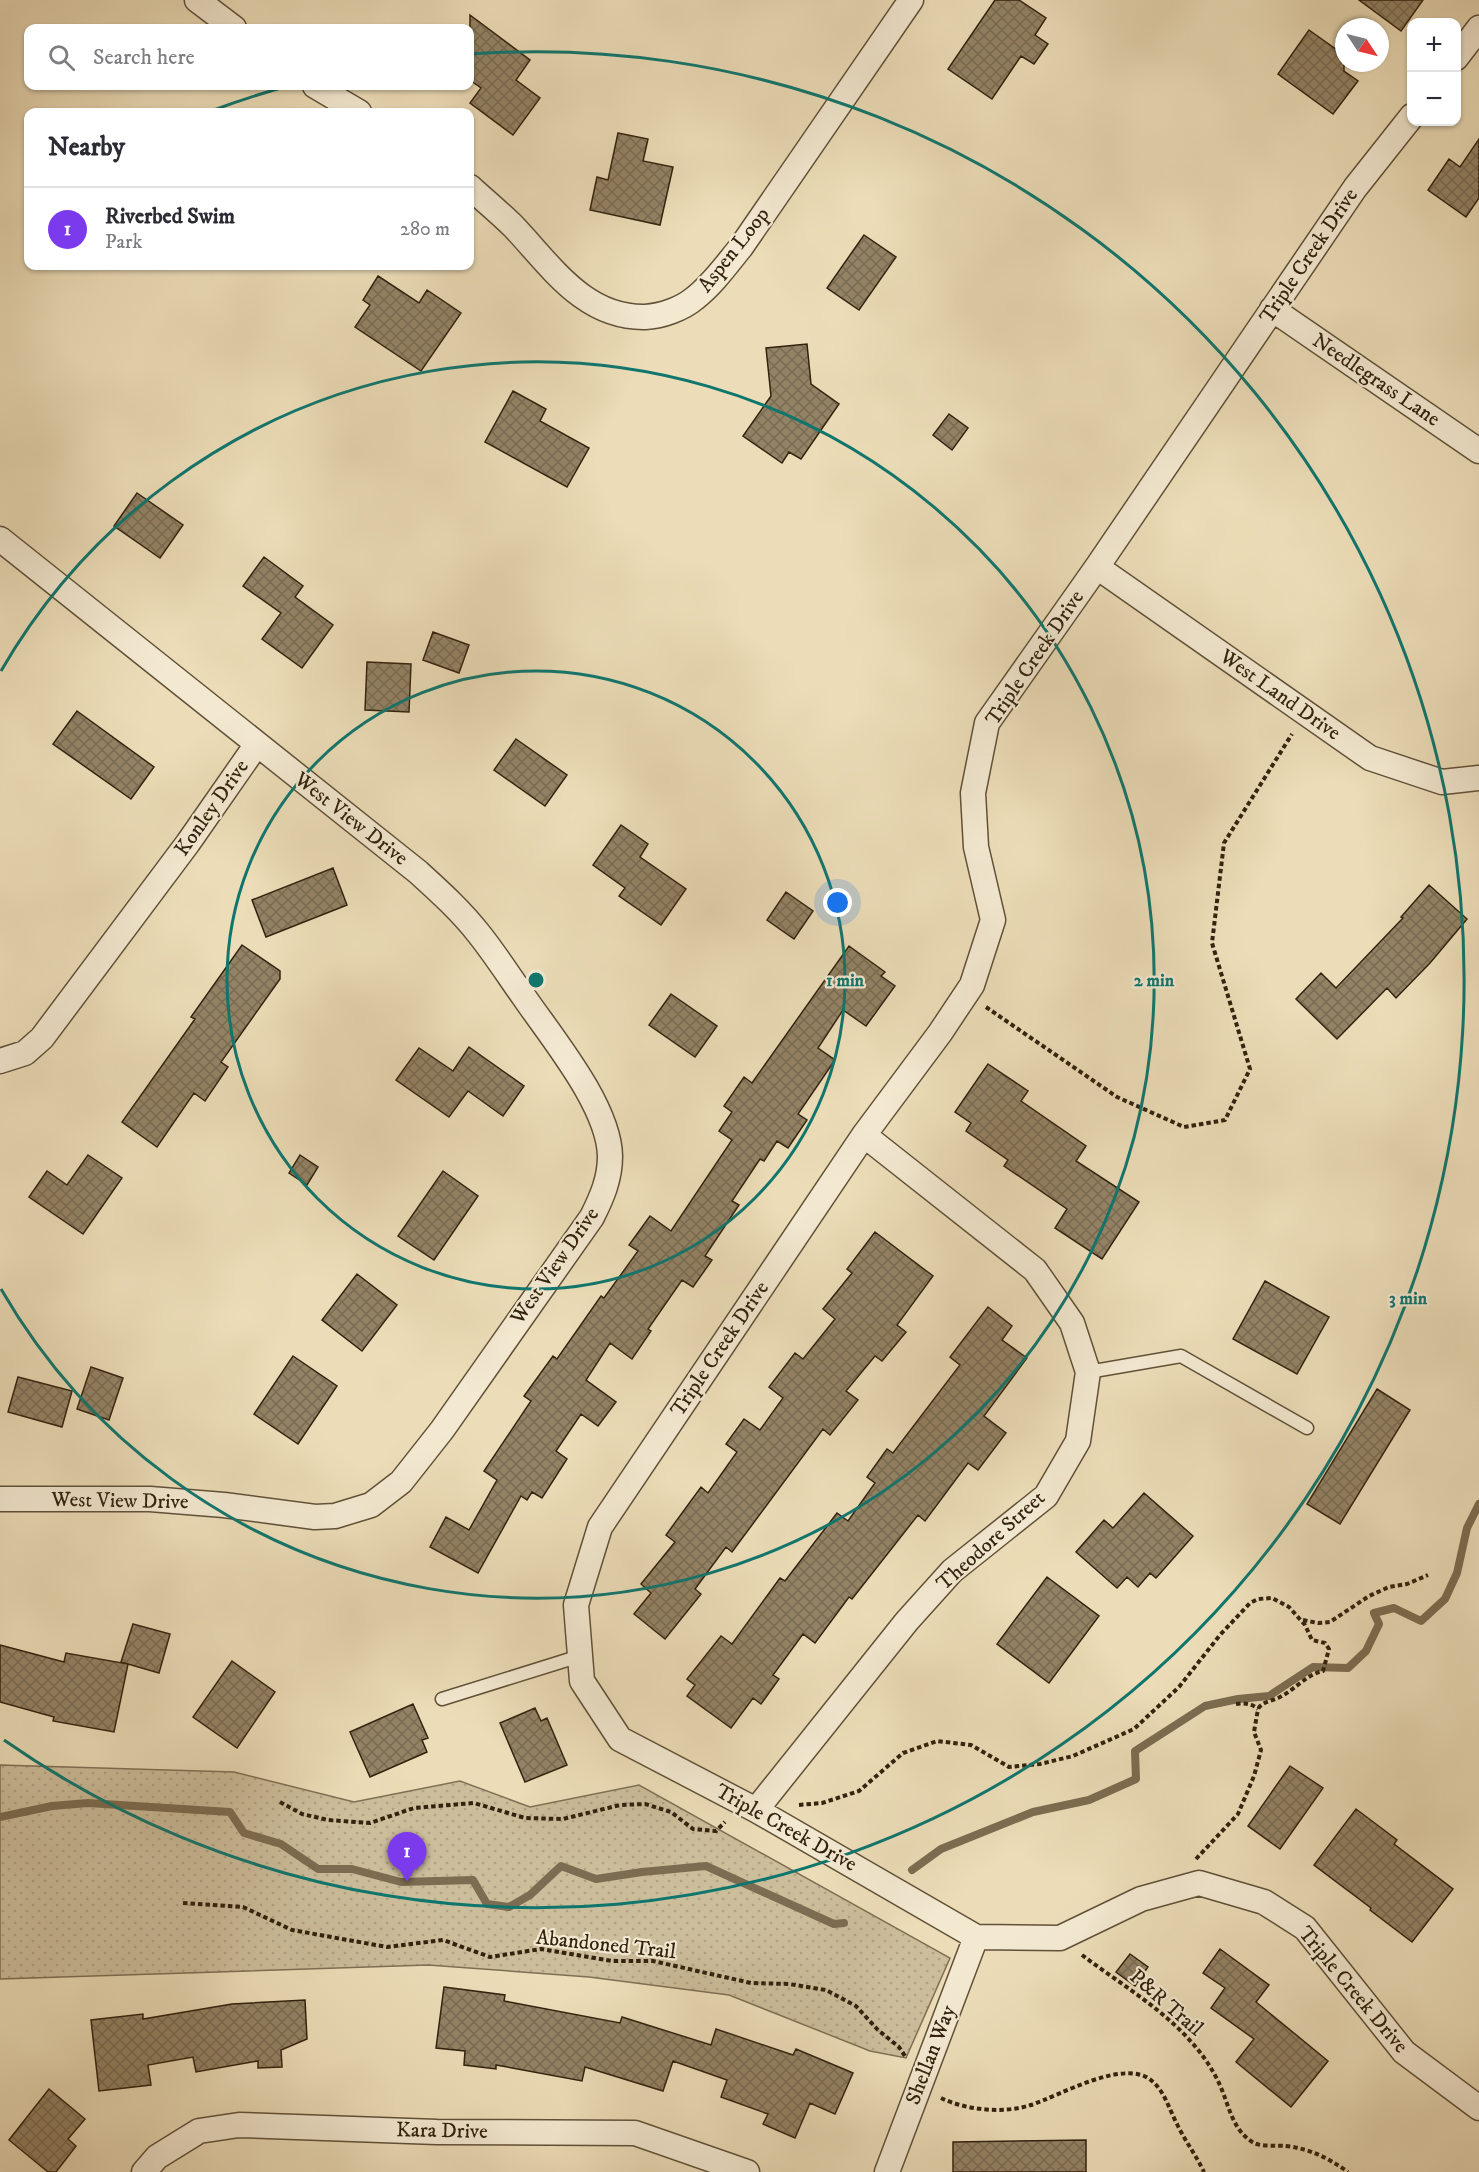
<!DOCTYPE html>
<html lang="en">
<head>
<meta charset="utf-8">
<style>
  :root { --surface:#fff; --page:#f7f7f7; --text:#2b2b33; --muted:#7c7c81; --line:#e1e1e2; --accent:#7c3aed }
  body { margin:0; font-family:"IM FELL DW Pica",serif; background:var(--page); color:var(--text) }
  .controls { position:absolute; right:18px; top:18px; display:grid; overflow:hidden; border-radius:12px; box-shadow:0 2px 4px #0004 }
  .controls button { width:54px; height:54px; display:grid; place-items:center; padding:0; border:0; border-bottom:2px solid var(--line); background:var(--surface); color:var(--text); font:30px sans-serif }
  .compass { position:absolute; left:1335px; top:18px; width:54px; height:54px; border-radius:50%; background:var(--surface); box-shadow:0 2px 4px #0004; rotate:125deg }
  .you { position:absolute; left:838px; top:903px; width:21px; height:21px; margin:-15px; border:4px solid #fff; border-radius:50%; background:#1a73e8; box-shadow:0 0 0 9px #1a73e833 }
  .badge { display:grid; place-items:center; width:39px; height:39px; border-radius:50%; background:var(--accent); color:#fff; font-size:20px; font-weight:700 }
  .pin { position:absolute; translate:-50% -50px; filter:drop-shadow(0 2px 3px #0008) }
  .pin::after { content:''; position:absolute; top:32px; width:21px; height:18px; background:inherit; clip-path:polygon(0 0,100% 0,50% 100%) }
  .list { margin:0; padding:0; list-style:none }
  h2 { display:flex; justify-content:space-between; align-items:center; height:78px; margin:0; padding:0 24px; font-size:26px }
  h2 small { font-size:20px; font-weight:400; color:var(--muted) }
  .list li { display:grid; grid-template-columns:39px 1fr auto; gap:18px; align-items:center; box-sizing:border-box; height:84px; padding:0 24px; border-top:2px solid var(--line) }
  .list b { display:block; font-size:22px; white-space:nowrap }
  .list p { margin:0; font-size:20px; white-space:nowrap; color:var(--muted) }
  .list em { font-size:20px; font-style:normal; color:var(--muted) }
  .icon { flex:none; width:33px; height:33px; fill:none; stroke:currentColor; stroke-width:2; stroke-linecap:round; stroke-linejoin:round }
  .map { position:relative; flex:none; width:1479px; height:2172px; overflow:hidden }
  .search { position:absolute; background:var(--surface); box-shadow:0 2px 4px #0004; left:24px; top:24px; width:450px; height:66px; display:flex; align-items:center; gap:15px; box-sizing:border-box; padding:0 21px; border-radius:12px; color:var(--muted); font-size:22px }
  .panel { position:absolute; background:var(--surface); box-shadow:0 2px 4px #0004; left:24px; top:108px; width:450px; height:162px; border-radius:12px }
  .map>svg:first-child { display:block }
  .park { fill:url(#park-dots); stroke:#7f7054; stroke-width:1.5 }
  .lines { fill:none; stroke-linecap:round; stroke-linejoin:round }
  .stream { stroke:#7c6c51; stroke-width:8 }
  .building { fill:url(#building-cross-hatch); stroke:#32220e; stroke-width:1.5 }
  .service-casing { stroke:#605138; stroke-width:15 }
  .minor-casing { stroke:#605138; stroke-width:27 }
  .path { stroke:#32220e; stroke-width:4; stroke-dasharray:4.5 3; stroke-linecap:butt }
  .service { stroke:#f3e9d1; stroke-width:12 }
  .minor { stroke:#f3e9d1; stroke-width:24 }
  .ring { fill:none; stroke:#0f766e; stroke-width:3 }
  .labels { text-anchor:middle; dominant-baseline:central; stroke-width:4.5; stroke-linejoin:round; paint-order:stroke }
  .street-label { font-size:21px; fill:#32220e; stroke:#f3e9d1 }
  .centre { fill:#0f766e; stroke:#f3e9d1; stroke-width:3 }
  .ring-label { font-size:18px; text-anchor:middle; font-weight:bold; fill:#0f766e; stroke:#f3e9d1; stroke-width:4.5; stroke-linejoin:round; paint-order:stroke }
</style>
</head>
<body>
<div class="map">
<svg width="1479" height="2172" viewBox="0 0 1479 2172">
  <defs>
    <pattern id="park-dots" width="8" height="8" patternUnits="userSpaceOnUse" patternTransform="scale(1.5)"><rect width="8" height="8" fill="#ccbd9b"/><path d="M2 2h.1M6 6h.1" fill="none" stroke="#b0a284" stroke-width="1.8" stroke-linecap="round"/></pattern>
    <pattern id="building-cross-hatch" width="8" height="8" patternUnits="userSpaceOnUse" patternTransform="scale(1.5)"><rect width="8" height="8" fill="#938366"/><path d="M0 0l8 8M0 8l8-8" fill="none" stroke="#796b52"/></pattern>
  </defs>
  <rect width="100%" height="100%" fill="#ecddb8"/>
  <filter id="stains"><feTurbulence type="fractalNoise" baseFrequency=".00333" numOctaves="4"/><feColorMatrix values="0 0 0 0 .2 0 0 0 0 .09 0 0 0 0 .02 0 0 0 .5 -.17"/></filter>
  <radialGradient id="worn" r=".72"><stop offset=".6" stop-color="#630" stop-opacity="0"/><stop offset="1" stop-color="#630" stop-opacity=".3"/></radialGradient>
  <path class="park" d="M 0,1765 L 234,1772 L 354,1802 L 460,1781 L 530,1807 L 639,1785 L 950,1958 L 906,2058 L 870,2051 L 729,1995 L 589,1977 L 428,1965 L 0,1979 Z"/>
  <g class="lines">
    <path class="stream" d="M 0,1817 L 52,1806 L 88,1803 L 230,1812 L 244,1833 L 281,1844 L 318,1869 L 352,1869 L 401,1882 L 473,1880 L 487,1904 L 509,1907 L 530,1895 L 561,1866 L 596,1879 L 642,1872 L 706,1866 L 834,1924 L 844,1923
      M 912,1870 L 941,1849 L 1033,1812 L 1089,1800 L 1136,1779 L 1135,1751 L 1205,1706 L 1238,1699 L 1269,1696 L 1313,1667 L 1348,1668 L 1366,1651 L 1379,1624 L 1374,1613 L 1394,1608 L 1421,1621 L 1445,1599 L 1457,1573 L 1467,1528 L 1479,1504"/>
  </g>
  <path class="building" d="M 995,0 L 1019,0 L 1046,18 L 1035,35 L 1048,44 L 1034,64 L 1021,56 L 992,99 L 948,69 Z
    M 1359,0 L 1423,0 L 1401,31 Z
    M 470,15 L 530,60 L 516,80 L 540,98 L 513,135 L 470,103 L 481,88 L 470,80 Z
    M 1309,30 L 1344,55 L 1344,71 L 1358,81 L 1333,114 L 1278,74 Z
    M 618,133 L 648,139 L 643,161 L 673,167 L 660,225 L 590,210 L 597,177 L 608,180 Z
    M 1479,139 L 1479,198 L 1466,217 L 1428,190 L 1449,159 L 1460,167 Z
    M 864,235 L 896,257 L 859,310 L 827,288 Z
    M 378,276 L 419,303 L 427,290 L 461,313 L 421,371 L 355,327 L 370,305 L 363,300 Z
    M 807,344 L 811,384 L 839,404 L 801,459 L 789,452 L 782,463 L 743,436 L 771,396 L 766,348 Z
    M 513,391 L 546,409 L 540,421 L 589,448 L 567,487 L 485,442 Z
    M 949,414 L 968,428 L 952,450 L 933,435 Z
    M 137,493 L 183,525 L 160,558 L 114,526 Z
    M 264,557 L 303,586 L 295,597 L 333,625 L 302,668 L 262,639 L 281,613 L 243,586 Z
    M 433,632 L 469,645 L 459,673 L 423,660 Z
    M 367,662 L 411,664 L 409,712 L 365,710 Z
    M 77,711 L 154,767 L 131,799 L 53,744 Z
    M 516,739 L 567,775 L 545,806 L 494,770 Z
    M 621,825 L 648,844 L 640,857 L 686,889 L 661,925 L 619,896 L 625,888 L 593,865 Z
    M 333,868 L 347,905 L 266,937 L 252,900 Z
    M 1429,885 L 1467,919 L 1430,963 L 1396,998 L 1387,988 L 1337,1039 L 1296,999 L 1321,973 L 1336,988 L 1403,918 L 1401,917 Z
    M 786,892 L 813,911 L 794,939 L 767,920 Z
    M 242,945 L 280,971 L 280,979 L 221,1062 L 228,1067 L 205,1101 L 194,1093 L 157,1147 L 122,1122 L 195,1019 L 191,1017 Z
    M 849,946 L 885,972 L 881,976 L 895,986 L 866,1026 L 843,1010 L 818,1048 L 835,1060 L 798,1114 L 807,1120 L 788,1148 L 777,1141 L 764,1161 L 760,1159 L 732,1201 L 739,1205 L 705,1256 L 712,1260 L 693,1287 L 682,1280 L 648,1329 L 651,1331 L 632,1359 L 610,1343 L 586,1380 L 616,1402 L 598,1426 L 581,1414 L 556,1451 L 567,1459 L 542,1498 L 532,1492 L 527,1500 L 521,1496 L 478,1573 L 430,1547 L 446,1517 L 469,1530 L 497,1480 L 484,1471 L 531,1401 L 524,1396 L 553,1356 L 557,1359 L 601,1296 L 604,1298 L 638,1251 L 629,1245 L 650,1216 L 671,1231 L 732,1140 L 719,1131 L 732,1112 L 724,1106 L 744,1077 L 752,1083 Z
    M 671,994 L 717,1026 L 695,1057 L 649,1025 Z
    M 469,1047 L 524,1086 L 503,1116 L 468,1091 L 449,1117 L 396,1080 L 419,1048 L 453,1071 Z
    M 988,1064 L 1028,1091 L 1021,1101 L 1086,1146 L 1076,1161 L 1139,1202 L 1102,1259 L 1055,1228 L 1067,1209 L 1004,1166 L 1008,1160 L 966,1131 L 971,1123 L 955,1112 Z
    M 88,1155 L 122,1178 L 83,1234 L 29,1197 L 47,1171 L 67,1185 Z
    M 300,1155 L 318,1167 L 307,1185 L 289,1173 Z
    M 443,1171 L 478,1196 L 434,1260 L 398,1236 Z
    M 875,1232 L 933,1276 L 897,1325 L 906,1332 L 882,1361 L 875,1356 L 846,1391 L 858,1400 L 830,1435 L 823,1429 L 732,1552 L 726,1547 L 695,1589 L 701,1594 L 665,1639 L 634,1614 L 651,1593 L 641,1584 L 675,1542 L 666,1535 L 701,1487 L 708,1493 L 737,1452 L 726,1444 L 744,1419 L 760,1430 L 783,1398 L 769,1387 L 795,1353 L 803,1359 L 835,1319 L 823,1309 L 852,1273 L 847,1269 Z
    M 357,1274 L 397,1305 L 362,1351 L 322,1320 Z
    M 1265,1281 L 1329,1317 L 1297,1374 L 1233,1339 Z
    M 988,1307 L 1012,1326 L 1002,1340 L 1027,1358 L 984,1416 L 1006,1433 L 978,1470 L 968,1463 L 925,1521 L 918,1515 L 852,1599 L 849,1597 L 815,1643 L 803,1634 L 773,1675 L 779,1679 L 761,1704 L 753,1698 L 731,1728 L 687,1696 L 695,1685 L 687,1679 L 721,1636 L 732,1644 L 780,1578 L 785,1581 L 837,1513 L 848,1521 L 875,1483 L 867,1477 L 887,1449 L 893,1453 L 960,1365 L 950,1357 Z
    M 293,1356 L 337,1386 L 298,1444 L 254,1414 Z
    M 91,1367 L 123,1378 L 109,1420 L 77,1409 Z
    M 18,1377 L 72,1391 L 62,1427 L 8,1412 Z
    M 1377,1389 L 1410,1410 L 1340,1524 L 1307,1504 Z
    M 1144,1493 L 1193,1536 L 1156,1578 L 1150,1573 L 1138,1587 L 1127,1577 L 1117,1588 L 1076,1552 L 1104,1520 L 1113,1528 Z
    M 1047,1577 L 1099,1616 L 1049,1683 L 997,1644 Z
    M 133,1624 L 170,1634 L 159,1673 L 121,1662 Z
    M 0,1645 L 64,1662 L 66,1653 L 128,1664 L 114,1732 L 53,1721 L 54,1717 L 0,1702 Z
    M 232,1661 L 275,1692 L 237,1748 L 193,1717 Z
    M 413,1704 L 428,1738 L 422,1740 L 427,1752 L 370,1777 L 350,1732 Z
    M 535,1708 L 541,1721 L 547,1718 L 567,1765 L 525,1782 L 500,1723 Z
    M 1290,1766 L 1323,1788 L 1280,1849 L 1248,1826 Z
    M 1356,1809 L 1397,1840 L 1394,1844 L 1453,1889 L 1412,1942 L 1370,1910 L 1371,1908 L 1314,1865 Z
    M 1220,1949 L 1269,1985 L 1256,2002 L 1328,2061 L 1291,2107 L 1236,2062 L 1254,2039 L 1211,2008 L 1225,1988 L 1203,1973 Z
    M 1130,1954 L 1148,1967 L 1135,1986 L 1116,1972 Z
    M 444,1987 L 505,1995 L 504,2001 L 620,2023 L 622,2017 L 711,2045 L 716,2029 L 793,2055 L 796,2049 L 853,2073 L 835,2114 L 810,2103 L 795,2138 L 763,2124 L 768,2114 L 721,2097 L 727,2080 L 673,2061 L 663,2091 L 585,2067 L 582,2081 L 496,2065 L 496,2069 L 464,2065 L 465,2051 L 436,2048 Z
    M 305,2000 L 307,2039 L 281,2050 L 282,2067 L 258,2068 L 258,2061 L 196,2072 L 193,2057 L 148,2065 L 151,2085 L 99,2091 L 91,2020 L 143,2014 L 143,2019 L 232,2004 Z
    M 49,2089 L 85,2119 L 68,2139 L 76,2146 L 56,2172 L 48,2172 L 9,2140 Z
    M 1086,2140 L 1086,2172 L 953,2172 L 953,2142 Z"/>
  <g class="lines">
    <defs>
      <path id="service" d="M 1088,1372 L 1181,1356 L 1307,1428
        M 442,1699 L 580,1656"/>
      <path id="minor" d="M 197,0 L 234,28
        M 1456,58 L 1479,28
        M 315,86 L 359,112
        M 1412,116 L 1355,188 L 1097,567 L 987,723 L 973,793 L 976,847 L 993,920 L 972,985 L 940,1033 L 864,1135 L 600,1527 L 576,1605 L 582,1681 L 620,1739 L 756,1810 L 976,1937 L 1060,1938 L 1141,1899 L 1199,1883 L 1264,1902 L 1305,1928 L 1404,2052 L 1479,2108
        M 470,187 C 484,200 500,213 514,227 C 551,266 584,318 645,317 C 662,316 682,309 695,298 C 713,284 727,264 741,247 L 911,0
        M 1272,309 L 1479,451
        M 0,539 L 418,872 C 440,892 461,911 479,934 C 495,954 509,976 524,997 C 552,1038 609,1106 610,1156 C 610,1179 602,1197 592,1217 L 442,1430 L 401,1482 L 371,1505 L 335,1516 L 315,1517 L 224,1505 L 150,1499 L 0,1499
        M 1097,567 L 1370,758 L 1442,782 L 1479,778
        M 0,1061 L 25,1053 L 42,1038 L 188,843 L 257,744
        M 756,1810 L 907,1621 L 952,1571 L 1046,1496 L 1078,1441 L 1088,1372 L 1072,1323 L 1035,1270 L 864,1135
        M 144,2172 L 157,2157 L 199,2131 L 239,2125 L 437,2132 L 635,2133 L 747,2172
        M 887,2172 L 976,1937"/>
    </defs>
    <use href="#service" class="service-casing"/>
    <use href="#minor" class="minor-casing"/>
    <path class="path" d="M 986,1007 L 1117,1097 L 1184,1127 L 1225,1120 L 1250,1069 L 1212,943 L 1224,843 L 1292,734
      M 1303,1620 L 1318,1623 L 1330,1622 L 1369,1596 L 1389,1587 L 1407,1584 L 1428,1575
      M 1236,1704 C 1245,1703 1251,1703 1258,1709
      M 280,1802 L 302,1814 L 328,1820 L 370,1823 L 414,1808 L 474,1803 L 525,1818 L 563,1819 L 620,1805 L 645,1804 L 671,1812 L 693,1829 L 716,1831 L 725,1822
      M 799,1805 L 822,1803 L 859,1791 L 903,1753 L 937,1741 L 971,1745 L 1009,1767 L 1040,1764 L 1073,1756 L 1134,1729 L 1179,1687 L 1220,1635 L 1250,1603 L 1258,1599 L 1272,1598 L 1289,1607 L 1305,1625 L 1312,1640 L 1325,1643 L 1329,1649 L 1323,1671 C 1305,1675 1294,1691 1278,1698 C 1271,1701 1262,1702 1258,1709
      M 1196,1859 L 1238,1814 L 1254,1776 L 1261,1750 L 1254,1732 L 1258,1709
      M 183,1903 L 243,1907 L 292,1930 L 387,1947 L 443,1940 L 490,1957 L 541,1949 L 612,1961 L 653,1961 L 751,1983 L 789,1984 L 826,1990 L 856,2006 L 878,2030 L 899,2047 L 905,2056
      M 1082,1955 C 1131,1992 1190,2024 1218,2081 C 1229,2103 1231,2130 1254,2143 C 1262,2147 1277,2145 1286,2146 C 1311,2149 1328,2158 1348,2172
      M 941,2098 C 966,2110 1003,2114 1031,2105 C 1059,2096 1125,2057 1152,2081 C 1165,2092 1169,2109 1177,2124 C 1185,2141 1196,2155 1204,2172"/>
    <use href="#service" class="service"/>
    <use href="#minor" class="minor"/>
  </g>
  <g class="ring">
    <circle cx="536" cy="980" r="309"/>
    <path d="M1 671A618 618 0 1 1 1 1289"/>
    <path d="M211 111A928 928 0 0 1 288 86M471 54A928 928 0 1 1 4 1740"/>
  </g>
  <g class="labels">
    <g class="street-label">
      <text transform="translate(734 250) rotate(-52)">Aspen Loop</text>
      <text transform="translate(1309 256) rotate(-56)">Triple Creek Drive</text>
      <text transform="translate(1376 380) rotate(34)">Needlegrass Lane</text>
      <text transform="translate(1035 658) rotate(-56)">Triple Creek Drive</text>
      <text transform="translate(1280 695) rotate(35)">West Land Drive</text>
      <text transform="translate(212 808) rotate(-55)">Konley Drive</text>
      <text transform="translate(351 819) rotate(38)">West View Drive</text>
      <text transform="translate(555 1266) rotate(-55)">West View Drive</text>
      <text transform="translate(720 1349) rotate(-56)">Triple Creek Drive</text>
      <text transform="translate(120 1501) rotate(1)">West View Drive</text>
      <text transform="translate(991 1541) rotate(-42)">Theodore Street</text>
      <text transform="translate(786 1828) rotate(29)">Triple Creek Drive</text>
      <text transform="translate(606 1945) rotate(6)">Abandoned Trail</text>
      <text transform="translate(1353 1990) rotate(50)">Triple Creek Drive</text>
      <text transform="translate(1166 2003) rotate(41)">P&amp;R Trail</text>
      <text transform="translate(931 2055) rotate(-69)">Shellan Way</text>
      <text transform="translate(442 2131) rotate(1)">Kara Drive</text>
    </g>
  </g>
  <circle cx="536" cy="980" r="9" class="centre"/>
  <g class="ring-label">
    <text x="845" y="986">1 min</text>
    <text x="1154" y="986">2 min</text>
    <text x="1408" y="1304">3 min</text>
  </g>
  <rect width="100%" height="100%" filter="url(#stains)"/>
  <rect width="100%" height="100%" fill="url(#worn)"/>
</svg>
<div class="controls">
<button>+</button>
<button>−</button>
</div>
<svg class="compass" viewBox="-18 -18 36 36"><path d="M0-13l5 13h-10z" fill="#e53935"/><path d="M0 13l5-13h-10z" fill="#7c7c81"/></svg>
<div class="you"></div>
<div class="pin badge" style="left:407px;top:1882px">1</div>
<div class="search"><svg class="icon" aria-label="search" viewBox="0 0 24 24"><circle cx="10" cy="10" r="6"/><path d="M15 15l6 6"/></svg>Search here</div>
<section class="panel">
<h2>Nearby<small></small></h2>
<ul class="list">
<li><span class="badge">1</span><div><b>Riverbed Swim</b><p>Park</p></div><em>280 m</em></li>
</ul>
</section>
</div>
</body>
</html>
